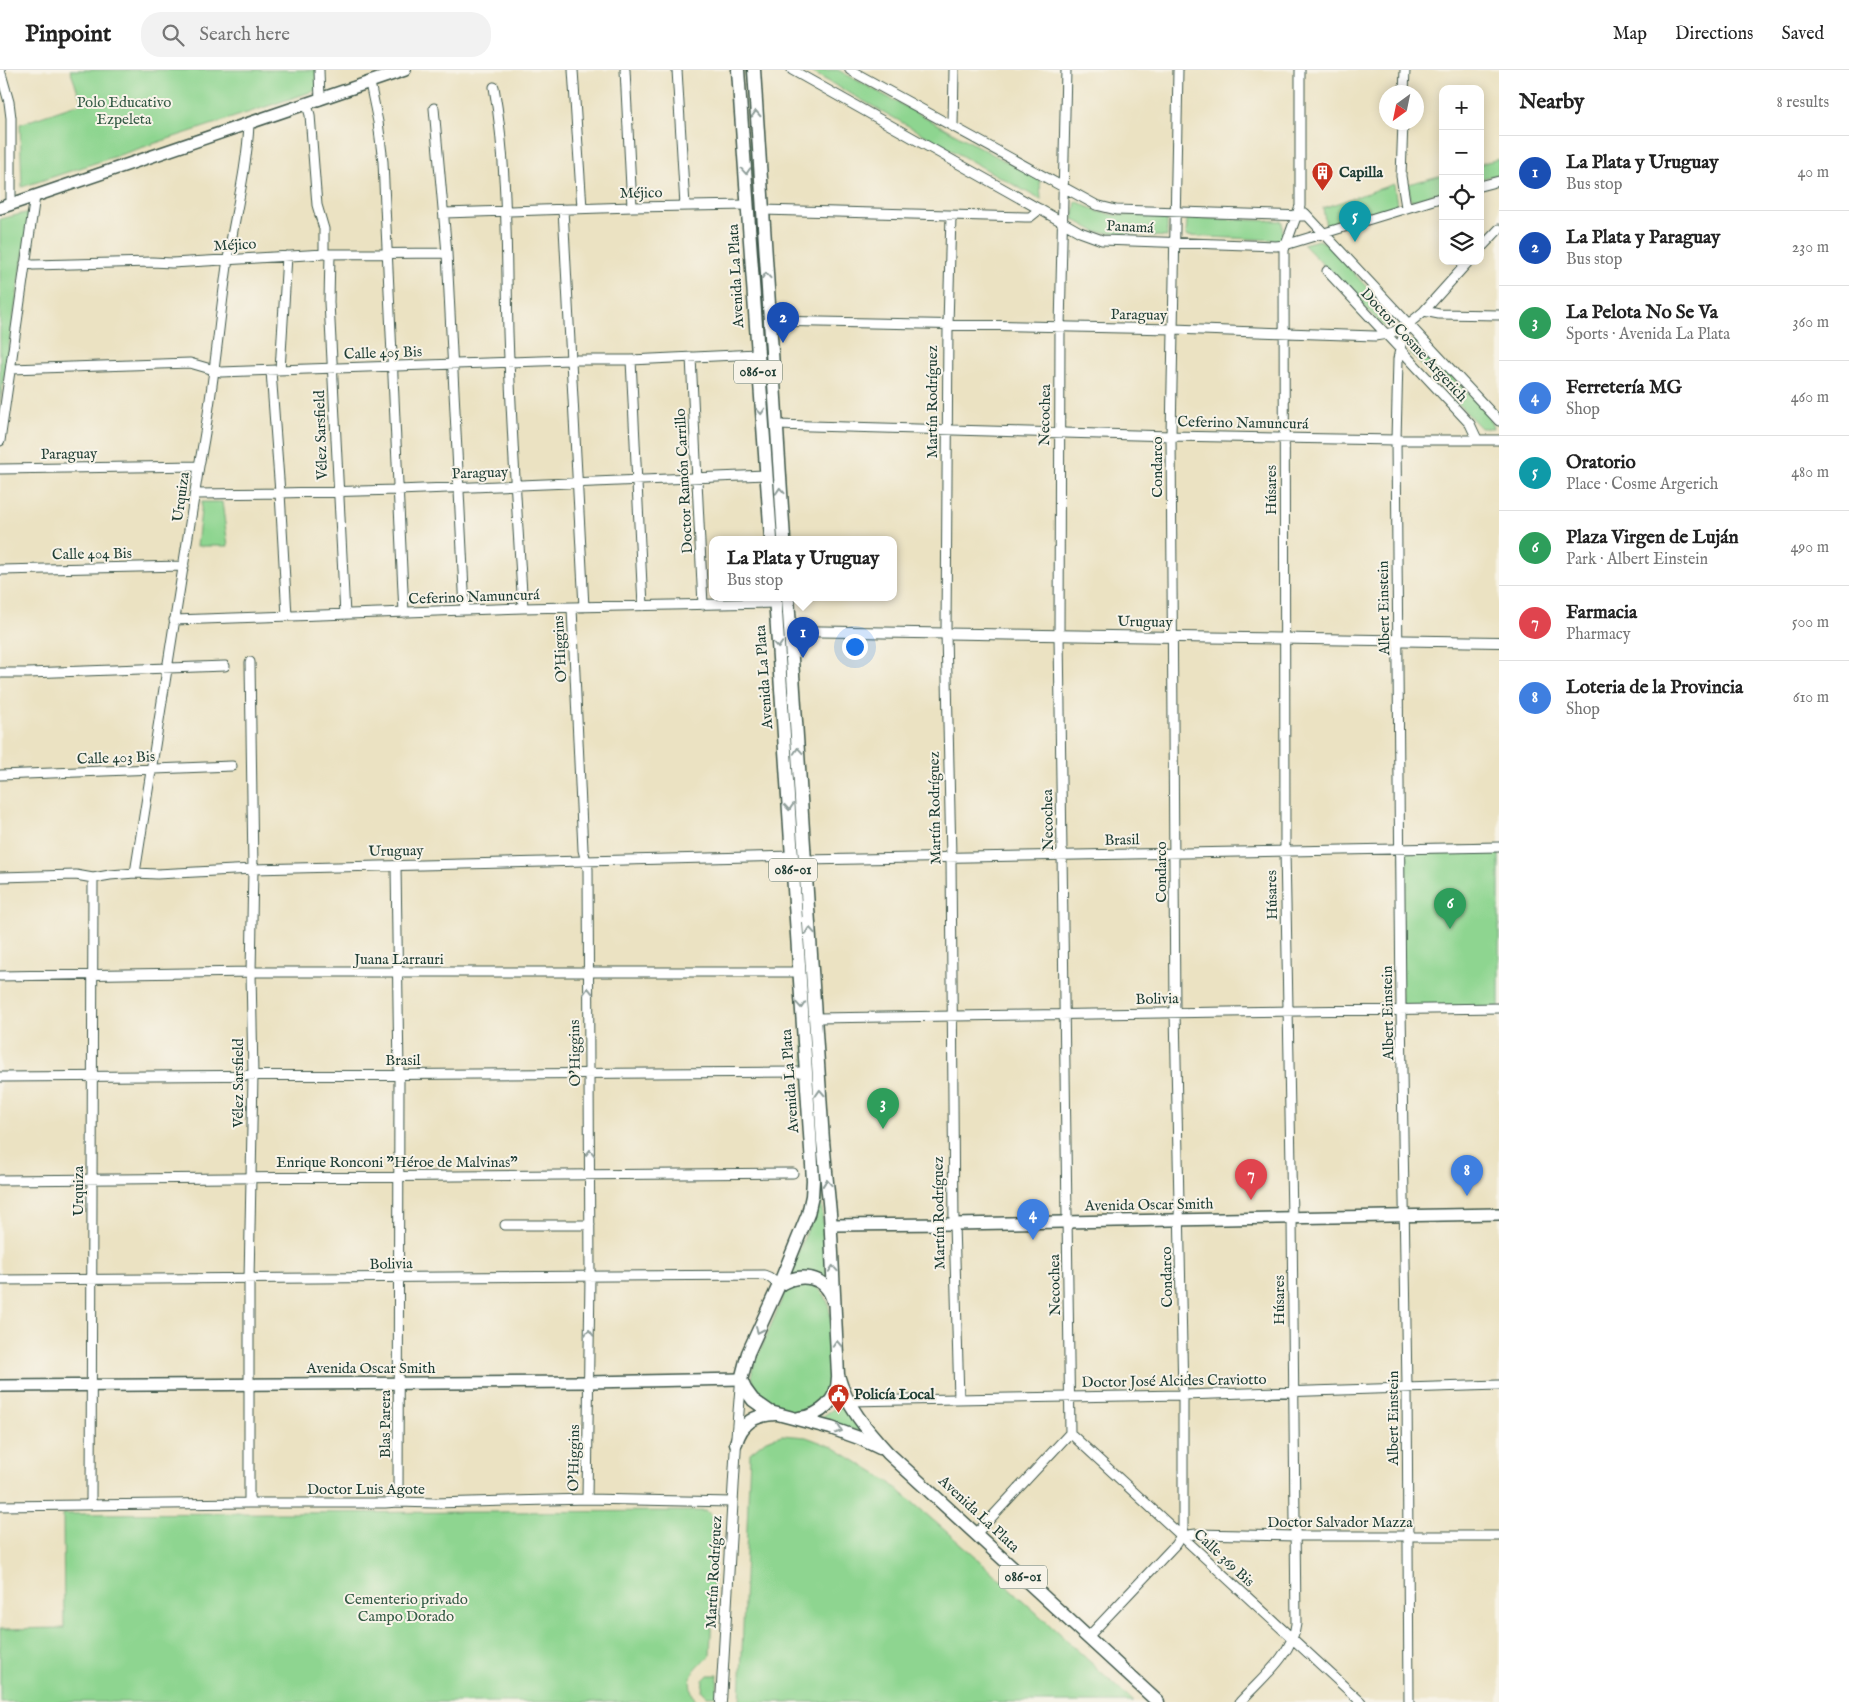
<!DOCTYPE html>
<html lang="en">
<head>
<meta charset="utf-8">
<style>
  :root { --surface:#fff; --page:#f2f2f2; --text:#222; --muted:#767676; --line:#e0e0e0; --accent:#c8321e }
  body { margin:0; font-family:"IM FELL English",serif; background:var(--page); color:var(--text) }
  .controls { position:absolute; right:15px; top:15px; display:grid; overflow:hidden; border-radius:10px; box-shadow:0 2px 12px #0003 }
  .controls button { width:45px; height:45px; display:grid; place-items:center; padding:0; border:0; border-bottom:1px solid var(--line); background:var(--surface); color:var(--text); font:25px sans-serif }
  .compass { position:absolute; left:1379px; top:15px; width:45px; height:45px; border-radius:50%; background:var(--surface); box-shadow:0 2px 12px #0003; rotate:213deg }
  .you { position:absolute; left:854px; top:576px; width:18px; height:18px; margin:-12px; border:4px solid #fff; border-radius:50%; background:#1a73e8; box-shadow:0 0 0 8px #1a73e833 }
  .badge { display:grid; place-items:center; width:32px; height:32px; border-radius:50%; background:var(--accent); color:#fff; font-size:16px; font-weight:700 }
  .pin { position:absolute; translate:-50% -41px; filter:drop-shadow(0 1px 2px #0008) }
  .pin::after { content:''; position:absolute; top:26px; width:18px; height:15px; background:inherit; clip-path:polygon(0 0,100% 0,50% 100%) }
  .popup { position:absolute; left:709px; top:466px; width:188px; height:65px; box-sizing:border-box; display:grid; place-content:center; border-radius:10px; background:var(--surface); filter:drop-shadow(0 1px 4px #0005); font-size:16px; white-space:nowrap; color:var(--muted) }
  .popup b { font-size:19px; color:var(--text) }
  .popup::after { content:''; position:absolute; left:50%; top:100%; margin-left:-10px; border:10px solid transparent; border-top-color:var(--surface) }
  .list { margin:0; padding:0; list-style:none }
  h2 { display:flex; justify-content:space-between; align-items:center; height:65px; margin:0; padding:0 20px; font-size:21px }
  h2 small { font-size:16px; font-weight:400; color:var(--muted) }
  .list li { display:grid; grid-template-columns:32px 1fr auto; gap:15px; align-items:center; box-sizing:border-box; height:75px; padding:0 20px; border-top:1px solid var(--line) }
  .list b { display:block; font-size:19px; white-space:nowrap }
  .list p { margin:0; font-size:16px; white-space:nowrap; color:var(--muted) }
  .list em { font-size:16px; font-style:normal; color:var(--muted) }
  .icon { flex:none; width:28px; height:28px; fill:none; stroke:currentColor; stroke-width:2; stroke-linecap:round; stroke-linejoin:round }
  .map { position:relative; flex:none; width:1499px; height:1632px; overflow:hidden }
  header { display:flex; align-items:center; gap:30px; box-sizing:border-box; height:70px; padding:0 25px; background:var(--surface); border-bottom:1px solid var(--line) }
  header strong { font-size:24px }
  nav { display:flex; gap:28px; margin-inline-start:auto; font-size:18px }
  .search { width:350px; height:45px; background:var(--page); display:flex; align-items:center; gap:12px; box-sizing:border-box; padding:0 18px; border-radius:20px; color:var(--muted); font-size:19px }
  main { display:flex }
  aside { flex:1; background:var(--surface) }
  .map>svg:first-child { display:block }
  .green { fill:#8ed590; stroke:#568962 }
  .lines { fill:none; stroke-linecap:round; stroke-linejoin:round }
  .minor-casing { stroke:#3e5649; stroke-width:11 }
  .tertiary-casing { stroke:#3e5649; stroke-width:12 }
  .secondary-casing { stroke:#3e5649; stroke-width:14 }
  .primary-casing { stroke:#3e5649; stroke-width:15 }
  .minor { stroke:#fff; stroke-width:9 }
  .tertiary { stroke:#fff; stroke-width:10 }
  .secondary { stroke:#fff; stroke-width:11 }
  .primary { stroke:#fff; stroke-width:12 }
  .oneway { stroke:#8f9e9a }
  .labels { text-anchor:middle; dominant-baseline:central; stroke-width:4; stroke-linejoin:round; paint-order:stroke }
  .shield { fill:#f7f3e8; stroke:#60746a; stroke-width:1 }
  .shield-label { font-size:14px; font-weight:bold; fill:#1f3d34 }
  .park-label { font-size:15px; fill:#355b46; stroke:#f7f3e8 }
  .poi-label { font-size:15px; font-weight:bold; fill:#1f3d34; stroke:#f7f3e8; text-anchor:start }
  .street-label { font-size:15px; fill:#1f3d34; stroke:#f7f3e8 }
</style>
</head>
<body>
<header>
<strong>Pinpoint</strong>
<div class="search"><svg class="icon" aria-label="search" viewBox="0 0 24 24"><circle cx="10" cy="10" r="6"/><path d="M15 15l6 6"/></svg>Search here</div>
<nav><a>Map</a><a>Directions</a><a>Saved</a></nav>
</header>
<main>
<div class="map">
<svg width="1499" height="1632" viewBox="0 0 1499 1632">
  <rect width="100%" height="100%" fill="#f7f3e8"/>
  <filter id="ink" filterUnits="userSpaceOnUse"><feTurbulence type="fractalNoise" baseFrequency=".02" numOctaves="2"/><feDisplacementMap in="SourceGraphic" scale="10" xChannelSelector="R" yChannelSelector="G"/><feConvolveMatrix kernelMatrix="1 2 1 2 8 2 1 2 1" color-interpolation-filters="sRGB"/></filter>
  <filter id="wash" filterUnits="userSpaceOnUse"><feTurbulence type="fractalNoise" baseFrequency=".0096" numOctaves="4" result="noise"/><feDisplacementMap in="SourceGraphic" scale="20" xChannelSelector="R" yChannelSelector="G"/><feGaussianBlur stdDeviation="1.12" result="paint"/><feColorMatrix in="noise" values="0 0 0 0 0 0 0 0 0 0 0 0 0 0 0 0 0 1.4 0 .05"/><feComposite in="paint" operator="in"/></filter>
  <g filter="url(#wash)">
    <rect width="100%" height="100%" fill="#ebe2c2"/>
    <path class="green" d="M 70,0 L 317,0 L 317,20 L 22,117 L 20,54 L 82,33 Z
      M 745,0 L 747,0 L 778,469 L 776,469 Z
      M 808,0 L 838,0 L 1040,110 L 1041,130 Z
      M 1499,89 L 1499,104 L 1480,109 L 1480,94 Z
      M 1443,105 L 1443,121 L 1411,131 L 1408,114 Z
      M 1394,114 L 1397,135 L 1326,157 L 1323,138 Z
      M 1076,131 L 1099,142 L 1115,145 L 1167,146 L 1167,167 L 1096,162 L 1073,149 Z
      M 30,142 L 0,333 L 0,149 Z
      M 1187,148 L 1282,151 L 1283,168 L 1277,170 L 1186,166 Z
      M 1319,170 L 1327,174 L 1395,248 L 1384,257 L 1303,174 Z
      M 1416,270 L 1488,344 L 1493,358 L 1481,358 L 1411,284 L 1408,272 Z
      M 202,432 L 222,432 L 228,476 L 197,476 Z
      M 780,527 L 782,527 L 827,1213 L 788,1207 L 813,1146 Z
      M 1499,777 L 1499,938 L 1401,939 L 1401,779 Z
      M 806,1212 C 814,1215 820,1218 825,1226 C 835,1244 831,1290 832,1313 C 826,1359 749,1346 752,1300 L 785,1222 L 797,1214 Z
      M 841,1329 L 866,1364 L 821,1349 L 820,1348 L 835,1338 Z
      M 782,1365 L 806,1367 L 833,1377 L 888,1411 L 971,1483 L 1134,1632 L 740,1632 L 750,1383 L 766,1370 Z
      M 707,1441 L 716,1450 L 710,1586 C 690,1601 685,1609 696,1632 L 0,1632 L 0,1559 L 64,1558 L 63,1444 Z
      M 708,1605 L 718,1605 L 717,1626 L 707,1626 L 702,1621 L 703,1610 Z"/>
  </g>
  <g filter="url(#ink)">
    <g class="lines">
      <defs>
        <path id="minor" d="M 0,0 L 9,32 L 11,48 L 11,134
          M 319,0 L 320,30
          M 573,0 L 582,138
          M 625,0 L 632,137
          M 677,0 L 685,136
          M 792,0 L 1080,162 L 1102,170 L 1276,176 L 1285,175 L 1443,127
          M 850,0 L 1096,135 L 1116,140 L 1307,146
          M 370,13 L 378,52 L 383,92 L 404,543
          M 494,17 C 508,97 506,181 508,262 C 511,354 517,446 523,538
          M 1404,22 L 1405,0
          M 307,35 L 310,45 L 317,135 L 324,159 L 324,184
          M 434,38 L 447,183 L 465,540
          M 1403,52 L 1401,106 L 1406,137
          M 953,56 L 954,0
          M 1480,116 L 1499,111
          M 563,139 L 584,537
          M 762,140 L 1025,147 L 1030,147 L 1040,139
          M 444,143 L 632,137 L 748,135
          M 1305,143 L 1499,351
          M 951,146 L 948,255 L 946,563 L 951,787 L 954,1154 L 959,1329
          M 1480,179 L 1499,159
          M 330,184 L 329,232 L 345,545
          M 25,193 L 33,195 L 152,192 L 172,193 L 324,184 L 447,183
          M 1327,201 L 1470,354 L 1477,369
          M 1424,241 L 1469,191
          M 769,251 L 1173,259 L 1375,266 C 1398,263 1407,256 1424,241 L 1439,244 L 1499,245
          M 1408,255 L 1402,270 L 1398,289 L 1396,370 L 1401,939 L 1407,1318 L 1409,1632
          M 691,287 L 703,535
          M 631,290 L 643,536
          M 11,299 L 190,293 L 221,302 L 571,290 L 631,290 L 757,284
          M 280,300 L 287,186
          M 271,301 L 280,423 L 287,546
          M 776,355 L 1171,366 L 1396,370 L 1499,370
          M 0,371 L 35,126
          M 0,399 L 199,396
          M 196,424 L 280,423 L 398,420 L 766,405
          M 0,500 L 184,496
          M 572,538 L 583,780 L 588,799 L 590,1206 L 587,1429
          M 174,550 L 523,538 L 775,533
          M 0,603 L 28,603 L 225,596
          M 0,705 L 232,696
          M 805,790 L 1499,777
          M 396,796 L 399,1004 L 398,1432
          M 135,803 L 199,396 C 213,328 218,258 228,189 C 235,144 247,99 249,54
          M 0,807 L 76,805 L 93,808 L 110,805 L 135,803 L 157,804 L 253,799 L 793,786
          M 0,906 L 251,902 L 799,902
          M 816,948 L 1499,938
          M 0,1007 L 806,1002
          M 0,1110 L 793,1103
          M 505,1155 L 590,1155
          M 0,1210 L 764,1205 L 769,1207 L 779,1215
          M 849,1331 L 1183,1325 L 1499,1315
          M 1070,1363 L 1361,1632
          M 249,1433 L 249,1210 L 253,1005 L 251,902 L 253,799 L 250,592
          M 91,1434 L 93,808
          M 0,1436 L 249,1433 L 385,1433 L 398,1432 L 435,1433 L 587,1429 L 732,1432
          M 976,1464 L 1070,1363 L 1059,566 L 1060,257 L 1066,0
          M 1181,1466 L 1196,1464 L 1295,1466 L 1499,1466
          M 1088,1567 L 1175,1475 L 1181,1466 L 1183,1457 L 1183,1325 L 1175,942 L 1171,366 L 1178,0
          M 1240,1632 C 1260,1610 1293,1584 1296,1554 L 1292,1148 L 1285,781 L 1284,180 L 1300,136 L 1300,0"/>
        <path id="tertiary" d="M 790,561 L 1499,572
          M 721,1632 L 736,1373 L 741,1311"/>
        <path id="secondary" d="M 0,138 L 405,0
          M 830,1155 L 954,1154 L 1499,1144
          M 0,1316 L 589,1312 L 741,1309"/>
        <path id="primary" d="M 738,0 L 771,469
          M 754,0 L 784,469
          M 775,527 L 813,1110 L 812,1126 L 808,1144 L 779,1215 L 748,1283 L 741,1310 L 745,1319 L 753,1330 L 770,1342 L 831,1358 L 859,1368 L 880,1378
          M 788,527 L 823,1071 L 830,1143 L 838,1305 C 846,1336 867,1360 888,1383 L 1158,1632
          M 779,1215 C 800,1202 826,1205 833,1231
          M 799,1348 C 821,1346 838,1330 838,1307
          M 736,1373 C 742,1352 755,1345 775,1344"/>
      </defs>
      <use href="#minor" class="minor-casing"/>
      <use href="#tertiary" class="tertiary-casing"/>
      <use href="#secondary" class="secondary-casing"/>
      <use href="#primary" class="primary-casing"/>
      <use href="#minor" class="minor"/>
      <use href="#tertiary" class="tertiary"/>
      <use href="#secondary" class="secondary"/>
      <use href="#primary" class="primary"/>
    </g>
    <defs><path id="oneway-chevron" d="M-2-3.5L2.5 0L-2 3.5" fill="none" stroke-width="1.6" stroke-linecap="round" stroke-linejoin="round" transform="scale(1.25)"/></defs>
    <g class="oneway">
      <use href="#oneway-chevron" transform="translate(756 44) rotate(-93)"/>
      <use href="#oneway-chevron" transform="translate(746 101) rotate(86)"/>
      <use href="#oneway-chevron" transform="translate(766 206) rotate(-94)"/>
      <use href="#oneway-chevron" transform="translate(761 341) rotate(86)"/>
      <use href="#oneway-chevron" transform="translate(780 421) rotate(-94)"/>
      <use href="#oneway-chevron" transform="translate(778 575) rotate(86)"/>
      <use href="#oneway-chevron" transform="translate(798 681) rotate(-94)"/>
      <use href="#oneway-chevron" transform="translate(789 737) rotate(86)"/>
      <use href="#oneway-chevron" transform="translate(810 861) rotate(-94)"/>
      <use href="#oneway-chevron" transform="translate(588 921) rotate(-91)"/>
      <use href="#oneway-chevron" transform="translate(801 935) rotate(86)"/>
      <use href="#oneway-chevron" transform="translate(820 1023) rotate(-93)"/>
      <use href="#oneway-chevron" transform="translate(590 1083) rotate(-90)"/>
      <use href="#oneway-chevron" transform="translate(827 1113) rotate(-95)"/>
      <use href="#oneway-chevron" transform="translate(833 1199) rotate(-94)"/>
      <use href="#oneway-chevron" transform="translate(759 1260) rotate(114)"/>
      <use href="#oneway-chevron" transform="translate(589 1263) rotate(-89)"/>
      <use href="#oneway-chevron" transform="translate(837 1274) rotate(-93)"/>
      <use href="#oneway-chevron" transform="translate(839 1360) rotate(19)"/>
    </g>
  </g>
  <defs>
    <symbol id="building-pin" viewBox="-11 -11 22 30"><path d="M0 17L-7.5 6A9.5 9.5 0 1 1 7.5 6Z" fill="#c8321e" stroke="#f7f3e8"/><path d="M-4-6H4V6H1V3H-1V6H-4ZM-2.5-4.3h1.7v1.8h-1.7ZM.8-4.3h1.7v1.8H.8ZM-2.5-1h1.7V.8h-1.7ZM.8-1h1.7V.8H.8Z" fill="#fff"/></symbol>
    <symbol id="civic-pin" viewBox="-11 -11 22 30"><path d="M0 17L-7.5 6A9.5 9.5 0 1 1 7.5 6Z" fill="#c8321e" stroke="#f7f3e8"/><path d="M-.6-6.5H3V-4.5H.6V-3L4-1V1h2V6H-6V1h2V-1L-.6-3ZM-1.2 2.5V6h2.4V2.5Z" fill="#fff"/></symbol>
  </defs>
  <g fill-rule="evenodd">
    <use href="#building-pin" x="1310" y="90" width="25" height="34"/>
    <use href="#civic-pin" x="826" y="1312" width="25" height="34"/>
  </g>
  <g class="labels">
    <g class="shield">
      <rect x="734" y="290.5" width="48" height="23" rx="4"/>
      <rect x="769" y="788.5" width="48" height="23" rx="4"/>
      <rect x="999" y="1495.5" width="48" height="23" rx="4"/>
    </g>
    <g class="shield-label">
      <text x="758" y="302">086-01</text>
      <text x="793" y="800">086-01</text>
      <text x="1023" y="1507">086-01</text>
    </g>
    <g class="park-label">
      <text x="124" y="32">Polo Educativo<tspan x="124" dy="17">Ezpeleta</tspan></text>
      <text x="406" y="1529">Cementerio privado<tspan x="406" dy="17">Campo Dorado</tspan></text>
    </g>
    <g class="poi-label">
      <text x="1339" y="102">Capilla</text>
      <text x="854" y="1324">Policía Local</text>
    </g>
    <g class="street-label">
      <text transform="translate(641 123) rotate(-1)">Méjico</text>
      <text transform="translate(1130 157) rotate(3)">Panamá</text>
      <text transform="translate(235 175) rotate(-3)">Méjico</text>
      <text transform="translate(736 206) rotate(-93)">Avenida La Plata</text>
      <text transform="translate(1139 245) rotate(1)">Paraguay</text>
      <text transform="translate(1414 275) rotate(47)">Doctor Cosme Argerich</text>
      <text transform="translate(383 283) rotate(-2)">Calle 405 Bis</text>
      <text transform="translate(932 332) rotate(-90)">Martín Rodríguez</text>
      <text transform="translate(1045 345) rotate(-89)">Necochea</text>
      <text transform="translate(1243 353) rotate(1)">Ceferino Namuncurá</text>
      <text transform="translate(321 365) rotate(-92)">Vélez Sarsfield</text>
      <text transform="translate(69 384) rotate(-1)">Paraguay</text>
      <text transform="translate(1157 397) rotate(-90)">Condarco</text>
      <text transform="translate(480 403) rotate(-2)">Paraguay</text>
      <text transform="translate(684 411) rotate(-93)">Doctor Ramón Carrillo</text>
      <text transform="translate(1271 420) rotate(-90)">Húsares</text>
      <text transform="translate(181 427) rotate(-82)">Urquiza</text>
      <text transform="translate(92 484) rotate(-1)">Calle 404 Bis</text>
      <text transform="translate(474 527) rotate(-2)">Ceferino Namuncurá</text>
      <text transform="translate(1384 538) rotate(-91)">Albert Einstein</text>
      <text transform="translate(1145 552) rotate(1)">Uruguay</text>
      <text transform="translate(560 579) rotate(-93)">O'Higgins</text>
      <text transform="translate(764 607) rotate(-94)">Avenida La Plata</text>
      <text transform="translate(116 688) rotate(-2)">Calle 403 Bis</text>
      <text transform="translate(935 738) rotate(-91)">Martín Rodríguez</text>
      <text transform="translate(1048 750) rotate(-91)">Necochea</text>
      <text transform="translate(1122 770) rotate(-1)">Brasil</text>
      <text transform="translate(396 781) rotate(-1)">Uruguay</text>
      <text transform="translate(1161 802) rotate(-90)">Condarco</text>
      <text transform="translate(1272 825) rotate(-91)">Húsares</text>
      <text x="399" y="889">Juana Larrauri</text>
      <text transform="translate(1157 929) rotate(-1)">Bolivia</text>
      <text transform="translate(1388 943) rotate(-91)">Albert Einstein</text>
      <text transform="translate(575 983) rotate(-91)">O'Higgins</text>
      <text x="403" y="990">Brasil</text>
      <text transform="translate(790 1011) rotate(-94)">Avenida La Plata</text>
      <text transform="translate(238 1013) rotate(-90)">Vélez Sarsfield</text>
      <text x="397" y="1092">Enrique Ronconi "Héroe de Malvinas"</text>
      <text transform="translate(78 1121) rotate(-90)">Urquiza</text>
      <text transform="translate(1149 1135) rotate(-1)">Avenida Oscar Smith</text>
      <text transform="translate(939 1143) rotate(-91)">Martín Rodríguez</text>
      <text transform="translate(391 1194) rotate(-1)">Bolivia</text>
      <text transform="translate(1167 1207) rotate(-91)">Condarco</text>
      <text transform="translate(1055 1215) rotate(-91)">Necochea</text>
      <text transform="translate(1279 1230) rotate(-90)">Húsares</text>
      <text x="371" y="1298">Avenida Oscar Smith</text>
      <text transform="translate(1174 1311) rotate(-1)">Doctor José Alcides Craviotto</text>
      <text transform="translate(1393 1348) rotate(-90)">Albert Einstein</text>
      <text transform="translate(385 1354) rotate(-90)">Blas Parera</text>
      <text transform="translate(574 1388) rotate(-89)">O'Higgins</text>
      <text x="366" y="1419">Doctor Luis Agote</text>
      <text transform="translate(979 1444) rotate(43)">Avenida La Plata</text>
      <text x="1340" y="1452">Doctor Salvador Mazza</text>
      <text transform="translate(1224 1488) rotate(43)">Calle 369 Bis</text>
      <text transform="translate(714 1502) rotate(-87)">Martín Rodríguez</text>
    </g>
  </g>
</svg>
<div class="controls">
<button>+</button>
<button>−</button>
<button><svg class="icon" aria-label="locate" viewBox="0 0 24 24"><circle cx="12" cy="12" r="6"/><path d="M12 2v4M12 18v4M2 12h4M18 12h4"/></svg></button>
<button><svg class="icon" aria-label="layers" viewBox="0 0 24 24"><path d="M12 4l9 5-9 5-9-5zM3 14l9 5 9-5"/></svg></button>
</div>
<svg class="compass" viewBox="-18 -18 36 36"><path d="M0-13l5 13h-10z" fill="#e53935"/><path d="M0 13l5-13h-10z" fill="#767676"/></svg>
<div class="you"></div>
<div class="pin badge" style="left:803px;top:588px;background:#1a4fb4">1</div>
<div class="popup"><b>La Plata y Uruguay</b>Bus stop</div>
<div class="pin badge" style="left:783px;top:273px;background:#1a4fb4">2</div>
<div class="pin badge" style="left:883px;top:1059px;background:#2e9e5b">3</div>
<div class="pin badge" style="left:1033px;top:1170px;background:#3f7fe0">4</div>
<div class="pin badge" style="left:1355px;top:172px;background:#0f9aa8">5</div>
<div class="pin badge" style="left:1450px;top:859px;background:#2e9e5b">6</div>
<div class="pin badge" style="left:1251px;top:1130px;background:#e0444e">7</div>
<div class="pin badge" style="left:1467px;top:1126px;background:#3f7fe0">8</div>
</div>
<aside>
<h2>Nearby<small>8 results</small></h2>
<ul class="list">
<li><span class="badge" style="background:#1a4fb4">1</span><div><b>La Plata y Uruguay</b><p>Bus stop</p></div><em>40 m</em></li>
<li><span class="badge" style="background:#1a4fb4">2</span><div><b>La Plata y Paraguay</b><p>Bus stop</p></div><em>230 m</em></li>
<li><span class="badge" style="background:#2e9e5b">3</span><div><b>La Pelota No Se Va</b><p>Sports · Avenida La Plata</p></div><em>360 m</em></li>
<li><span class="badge" style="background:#3f7fe0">4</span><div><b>Ferretería MG</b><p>Shop</p></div><em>460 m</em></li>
<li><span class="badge" style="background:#0f9aa8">5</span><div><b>Oratorio</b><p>Place · Cosme Argerich</p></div><em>480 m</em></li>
<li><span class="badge" style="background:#2e9e5b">6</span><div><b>Plaza Virgen de Luján</b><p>Park · Albert Einstein</p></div><em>490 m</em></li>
<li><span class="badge" style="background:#e0444e">7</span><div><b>Farmacia</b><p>Pharmacy</p></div><em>500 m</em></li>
<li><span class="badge" style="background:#3f7fe0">8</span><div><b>Loteria de la Provincia</b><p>Shop</p></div><em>610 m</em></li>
</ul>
</aside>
</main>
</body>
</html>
